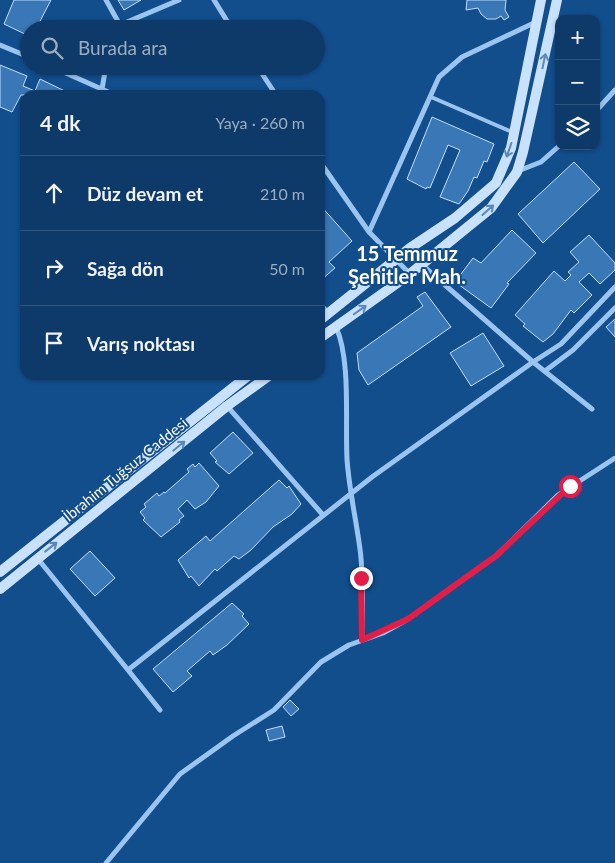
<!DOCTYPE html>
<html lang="tr">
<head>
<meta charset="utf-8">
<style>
  :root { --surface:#0e3a69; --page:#17416f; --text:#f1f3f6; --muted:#9badc0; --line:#2e547d }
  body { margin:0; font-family:Lato,sans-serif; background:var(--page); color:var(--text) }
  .controls { position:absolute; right:15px; top:15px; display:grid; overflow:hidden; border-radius:10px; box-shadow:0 1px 4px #0004 }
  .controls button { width:45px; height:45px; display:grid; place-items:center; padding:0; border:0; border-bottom:1px solid var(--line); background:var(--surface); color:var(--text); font:25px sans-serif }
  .stop { position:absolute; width:15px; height:15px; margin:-11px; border:4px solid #e11d48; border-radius:50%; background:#fff }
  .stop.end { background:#e11d48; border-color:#fff; box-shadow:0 1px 5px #0008 }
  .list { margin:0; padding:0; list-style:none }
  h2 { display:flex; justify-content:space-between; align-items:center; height:65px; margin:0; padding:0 20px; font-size:21px }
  h2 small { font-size:16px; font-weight:400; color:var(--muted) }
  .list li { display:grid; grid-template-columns:32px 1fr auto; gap:15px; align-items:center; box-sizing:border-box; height:75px; padding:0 20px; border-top:1px solid var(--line) }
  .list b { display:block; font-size:19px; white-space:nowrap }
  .list em { font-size:16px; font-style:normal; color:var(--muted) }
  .icon { flex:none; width:28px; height:28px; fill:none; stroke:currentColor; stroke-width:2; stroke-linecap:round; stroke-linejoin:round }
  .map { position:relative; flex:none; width:615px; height:863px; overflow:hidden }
  .search { position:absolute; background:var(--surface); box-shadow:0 1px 4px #0004; left:20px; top:20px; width:305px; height:55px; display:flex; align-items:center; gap:12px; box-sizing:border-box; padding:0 18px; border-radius:28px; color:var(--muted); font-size:19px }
  .panel { position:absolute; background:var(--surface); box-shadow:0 1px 4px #0004; left:20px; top:90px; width:305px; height:290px; border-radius:15px }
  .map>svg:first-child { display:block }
  .building { fill:#3a77b6; stroke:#c1defd }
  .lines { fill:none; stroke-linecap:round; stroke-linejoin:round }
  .lane { stroke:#9ac5f1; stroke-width:4 }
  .street { stroke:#9ac5f1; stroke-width:5 }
  .secondary { stroke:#c8e1fc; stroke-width:10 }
  .oneway { stroke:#5b88b9 }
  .route { stroke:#e11d48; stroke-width:6 }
  .labels { text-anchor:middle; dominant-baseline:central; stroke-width:4; stroke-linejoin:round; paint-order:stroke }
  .street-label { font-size:15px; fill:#fff; stroke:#124d8c }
  .district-label { font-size:20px; font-weight:bold; fill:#fff; stroke:#124d8c }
</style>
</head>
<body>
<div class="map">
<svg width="615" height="863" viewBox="0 0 615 863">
  <rect width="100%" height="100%" fill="#124d8c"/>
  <path class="building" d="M 14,0 L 51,0 L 36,29 L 29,29 L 29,36 L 4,24 Z
    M 118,0 L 141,0 L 124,10 Z
    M 467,0 L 506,0 L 505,10 L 509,17 L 504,20 L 501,16 L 496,19 L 487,19 L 481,14 L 478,8 L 466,10 Z
    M 0,65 L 27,76 L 23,86 L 35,91 L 40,79 L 73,95 L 21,95 L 12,112 L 0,107 Z
    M 432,117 L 494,144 L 487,162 L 484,161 L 477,178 L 474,177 L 468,191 L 459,204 L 440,197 L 460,150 L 448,145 L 430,188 L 427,187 L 426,189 L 407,179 Z
    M 574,162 L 600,189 L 543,243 L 518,214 Z
    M 320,205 L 352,241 L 329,262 L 335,268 L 320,281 Z
    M 512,230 L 536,253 L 507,283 L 509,284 L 491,308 L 455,282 L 473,258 L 481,263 Z
    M 589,235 L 615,263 L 615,270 L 600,284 L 589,273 L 579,282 L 592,295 L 574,313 L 571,310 L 553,334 L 543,342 L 523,326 L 525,324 L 515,315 L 554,271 L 565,281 L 571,275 L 568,272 L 579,262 L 570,252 Z
    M 425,292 L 451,327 L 368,385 L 359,370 L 357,353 L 423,306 L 417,297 Z
    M 615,319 L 615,337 L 606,327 Z
    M 483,333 L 504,366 L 471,386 L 450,353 Z
    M 233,432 L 253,453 L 229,474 L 215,462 L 217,461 L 210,453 Z
    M 199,463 L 219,486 L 206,502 L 195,509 L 187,500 L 178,509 L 184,516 L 179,520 L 180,522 L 161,537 L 143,520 L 145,518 L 140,512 L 146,507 L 144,504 L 157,493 L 159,496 L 164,492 L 165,493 L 189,472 L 187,469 L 193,464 L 195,467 Z
    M 279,480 L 287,488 L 289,486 L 301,504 L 292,514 L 273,527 L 251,550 L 239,559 L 234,556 L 217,571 L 215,569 L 199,586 L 191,576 L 189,578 L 178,560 L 206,536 L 210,541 Z
    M 90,551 L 115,578 L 95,596 L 70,569 Z
    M 232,603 L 244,614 L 242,616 L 249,624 L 227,645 L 213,655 L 210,651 L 187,671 L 192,676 L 173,692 L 153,669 Z
    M 290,700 L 299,709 L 291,716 L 283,707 Z
    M 282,726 L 285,737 L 269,741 L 266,730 Z"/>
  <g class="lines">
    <path class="lane" d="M 431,97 L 512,132"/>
    <path class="street" d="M 106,0 L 120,25
      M 214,0 L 232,29
      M 115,29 L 120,25 L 179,0
      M 0,45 L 29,57
      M 50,66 L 115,95
      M 257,66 L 276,95
      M 102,89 L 106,66
      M 596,111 L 615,90
      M 320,162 L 369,232 L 410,274
      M 518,171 L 541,162 L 559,146
      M 369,232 L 439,77 L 462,57 L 536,22
      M 410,248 L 421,264 L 533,362 L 592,409
      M 320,304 L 328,313
      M 336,327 C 351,360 345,421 347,459 C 349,489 356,519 360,549 C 364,579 362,610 362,640
      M 545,371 L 573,350 L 615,308
      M 227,406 L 323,515
      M 38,559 L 128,670 L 372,477 L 533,362 L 561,344 L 615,287
      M 128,670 L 160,710
      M 106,863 L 180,774 L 233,736 L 274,710 L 321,662 L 349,645 L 383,633 L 408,619 L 496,556 L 558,495 L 615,458"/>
    <path class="secondary" d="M 320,320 L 410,248 L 455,218 L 496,183 L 511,148 L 541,0
      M 320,338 L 410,274 L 491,208 L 517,172 L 523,152 L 557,0
      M 0,572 L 249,375
      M 0,589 L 227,406 L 270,375"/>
  </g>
  <defs><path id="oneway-shaft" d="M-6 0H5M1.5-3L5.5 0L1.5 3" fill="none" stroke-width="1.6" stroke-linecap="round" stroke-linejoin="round" transform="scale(1.25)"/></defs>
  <g class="oneway">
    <use href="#oneway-shaft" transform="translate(544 61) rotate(-78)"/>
    <use href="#oneway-shaft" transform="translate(509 150) rotate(109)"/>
    <use href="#oneway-shaft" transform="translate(488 210) rotate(-42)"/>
    <use href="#oneway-shaft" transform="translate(360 310) rotate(-35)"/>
    <use href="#oneway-shaft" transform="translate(179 446) rotate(-39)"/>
    <use href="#oneway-shaft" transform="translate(51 547) rotate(-38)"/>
  </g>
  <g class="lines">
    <path class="route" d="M 361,578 L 362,640 L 408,619 L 479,568 L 496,556 L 570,486"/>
  </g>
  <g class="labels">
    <g class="street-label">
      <text transform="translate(125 469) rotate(-39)">İbrahim Tuğsuz Caddesi</text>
    </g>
    <g class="district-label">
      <text x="407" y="253">15 Temmuz<tspan x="407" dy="23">Şehitler Mah.</tspan></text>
    </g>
  </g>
</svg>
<div class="controls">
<button>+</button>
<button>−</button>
<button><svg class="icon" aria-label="layers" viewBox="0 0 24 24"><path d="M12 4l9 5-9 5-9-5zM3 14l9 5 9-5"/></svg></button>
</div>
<div class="stop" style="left:570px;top:486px"></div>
<div class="stop end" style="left:361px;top:578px"></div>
<div class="search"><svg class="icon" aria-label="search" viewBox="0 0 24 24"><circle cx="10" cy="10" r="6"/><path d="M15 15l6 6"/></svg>Burada ara</div>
<section class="panel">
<h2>4 dk<small>Yaya · 260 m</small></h2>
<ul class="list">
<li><svg class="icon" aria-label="ahead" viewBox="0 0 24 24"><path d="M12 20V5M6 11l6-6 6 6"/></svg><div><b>Düz devam et</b></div><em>210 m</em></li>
<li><svg class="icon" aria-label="right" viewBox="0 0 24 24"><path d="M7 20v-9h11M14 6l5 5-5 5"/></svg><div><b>Sağa dön</b></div><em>50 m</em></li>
<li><svg class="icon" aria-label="arrive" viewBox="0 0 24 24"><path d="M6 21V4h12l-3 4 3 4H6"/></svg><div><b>Varış noktası</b></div></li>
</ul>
</section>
</div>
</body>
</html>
